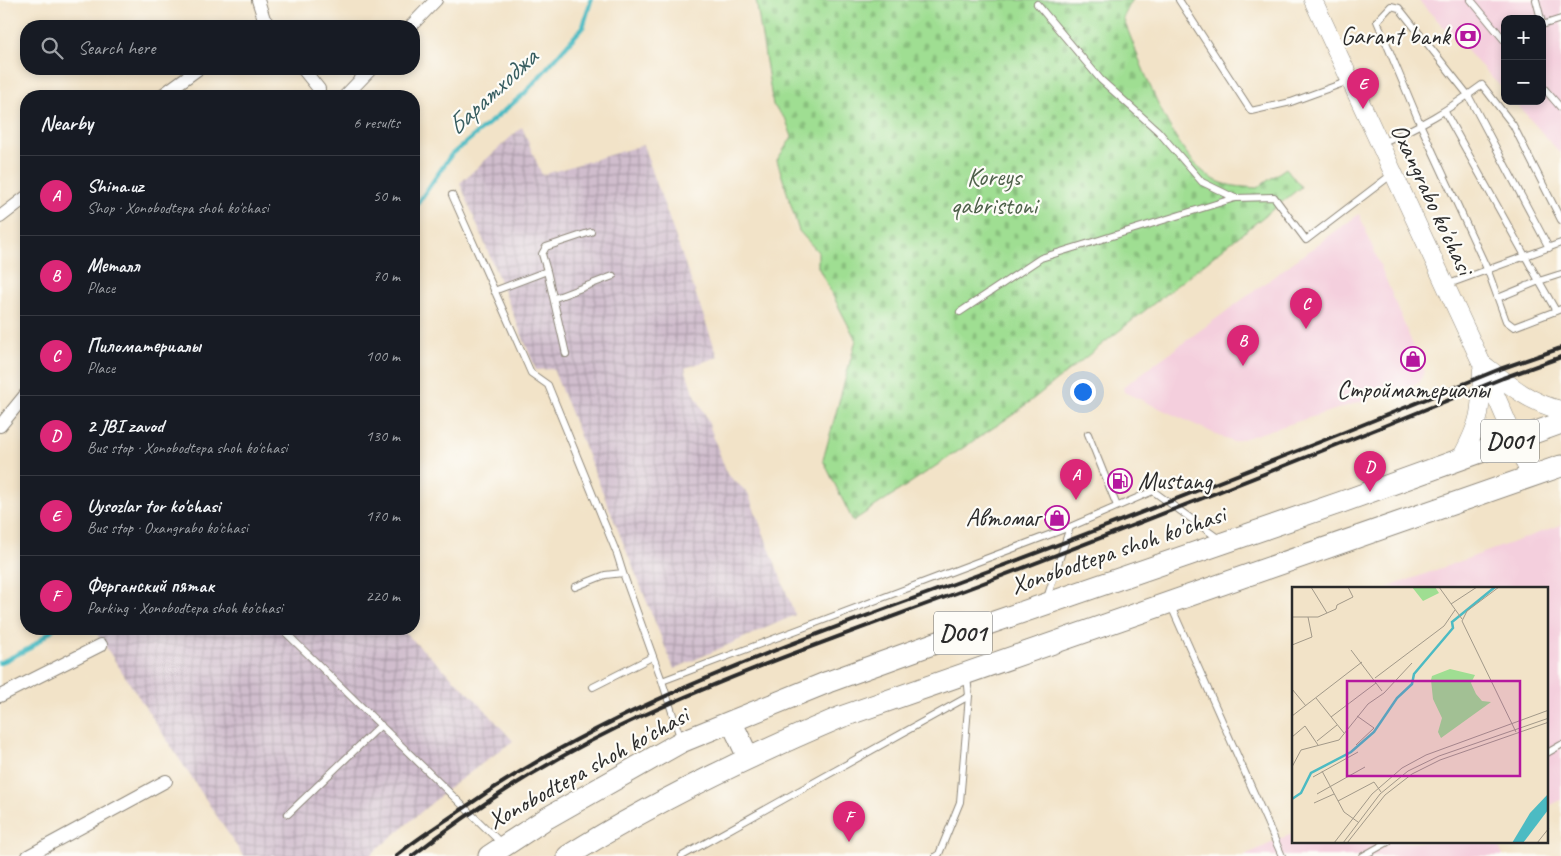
<!DOCTYPE html>
<html lang="en">
<head>
<meta charset="utf-8">
<style>
  :root { --surface:#171b24; --page:#20242c; --text:#f1f3f6; --muted:#9ea1a6; --line:#363941; --accent:#db2777 }
  body { margin:0; font-family:Caveat,sans-serif; background:var(--page); color:var(--text) }
  .controls { position:absolute; right:15px; top:15px; display:grid; overflow:hidden; border-radius:10px; box-shadow:0 2px 8px #0003 }
  .controls button { width:45px; height:45px; display:grid; place-items:center; padding:0; border:0; border-bottom:1px solid var(--line); background:var(--surface); color:var(--text); font:25px sans-serif }
  .you { position:absolute; left:1082px; top:391px; width:18px; height:18px; margin:-12px; border:4px solid #fff; border-radius:50%; background:#1a73e8; box-shadow:0 0 0 8px #1a73e833 }
  .badge { display:grid; place-items:center; width:32px; height:32px; border-radius:50%; background:var(--accent); color:#fff; font-size:16px; font-weight:700 }
  .pin { position:absolute; translate:-50% -41px; filter:drop-shadow(0 1px 2px #0008) }
  .pin::after { content:''; position:absolute; top:26px; width:18px; height:15px; background:inherit; clip-path:polygon(0 0,100% 0,50% 100%) }
  .list { margin:0; padding:0; list-style:none }
  h2 { display:flex; justify-content:space-between; align-items:center; height:65px; margin:0; padding:0 20px; font-size:21px }
  h2 small { font-size:16px; font-weight:400; color:var(--muted) }
  .list li { display:grid; grid-template-columns:32px 1fr auto; gap:15px; align-items:center; box-sizing:border-box; height:80px; padding:0 20px; border-top:1px solid var(--line) }
  .list b { display:block; font-size:19px; white-space:nowrap }
  .list p { margin:0; font-size:16px; white-space:nowrap; color:var(--muted) }
  .list em { font-size:16px; font-style:normal; color:var(--muted) }
  .icon { flex:none; width:28px; height:28px; fill:none; stroke:currentColor; stroke-width:2; stroke-linecap:round; stroke-linejoin:round }
  .map { position:relative; flex:none; width:1561px; height:856px; overflow:hidden }
  .search { position:absolute; background:var(--surface); box-shadow:0 2px 8px #0003; left:20px; top:20px; width:400px; height:55px; display:flex; align-items:center; gap:12px; box-sizing:border-box; padding:0 18px; border-radius:20px; color:var(--muted); font-size:19px }
  .panel { position:absolute; background:var(--surface); box-shadow:0 2px 8px #0003; left:20px; top:90px; width:400px; height:545px; border-radius:20px }
  .map>svg:first-child { display:block }
  .built { fill:#f4cfdd }
  .industrial { fill:url(#industrial-grid) }
  .cemetery { fill:url(#cemetery-stones); stroke:#65845e }
  .lines { fill:none; stroke-linecap:round; stroke-linejoin:round }
  .stream { stroke:#4cbbc3; stroke-width:4.5 }
  .service-casing { stroke:#8e877a; stroke-width:8 }
  .minor-casing { stroke:#8e877a; stroke-width:14 }
  .secondary-casing { stroke:#8e877a; stroke-width:19 }
  .trunk-casing { stroke:#8e877a; stroke-width:23 }
  .service { stroke:#fff; stroke-width:6 }
  .minor { stroke:#fff; stroke-width:12 }
  .secondary { stroke:#fff; stroke-width:18 }
  .trunk { stroke:#fff; stroke-width:21 }
  .rail { stroke:#2b2b2b; stroke-width:4 }
  .labels { text-anchor:middle; dominant-baseline:central; stroke-width:4.5; stroke-linejoin:round; paint-order:stroke }
  .shield { fill:#fdfcf7; stroke:#6a6a68; stroke-width:1 }
  .shield-label { font-size:24px; font-weight:bold; fill:#2b2b2b }
  .poi-label { font-size:25px; fill:#2b2b2b; stroke:#fdfcf7; text-anchor:end }
  .park-label { font-size:25px; fill:#4e614a; stroke:#fdfcf7 }
  .street-label { font-size:25px; fill:#2b2b2b; stroke:#fdfcf7 }
  .water-label { font-size:26px; font-style:italic; fill:#375d60; stroke:#fdfcf7 }
  .inset-river { fill:none; stroke:#4cbbc3; stroke-width:2.5 }
  .inset-road { fill:none; stroke:#a29989; stroke-width:1 }
  .view { fill:#b5179e; fill-opacity:0.15; stroke:#b5179e; stroke-width:2.5 }
  .inset-edge { fill:none; stroke:#2b2b2b; stroke-width:2.5 }
</style>
</head>
<body>
<div class="map">
<svg width="1561" height="856" viewBox="0 0 1561 856">
  <defs>
    <pattern id="industrial-grid" width="8" height="8" patternUnits="userSpaceOnUse" patternTransform="scale(1.25)"><rect width="8" height="8" fill="#d0bdcd"/><path d="M0 4h8M4 0v8" fill="none" stroke="#a99aa7"/></pattern>
    <pattern id="cemetery-stones" width="16" height="16" patternUnits="userSpaceOnUse" patternTransform="scale(1.25)"><rect width="16" height="16" fill="#9fde92"/><path d="M2 7V4a2 2 0 0 1 4 0v3zM10 15v-3a2 2 0 0 1 4 0v3z" fill="#89bf7e"/></pattern>
  </defs>
  <rect width="100%" height="100%" fill="#fdfcf7"/>
  <filter id="ink" filterUnits="userSpaceOnUse"><feTurbulence type="fractalNoise" baseFrequency=".02" numOctaves="2"/><feDisplacementMap in="SourceGraphic" scale="10" xChannelSelector="R" yChannelSelector="G"/><feConvolveMatrix kernelMatrix="1 2 1 2 8 2 1 2 1" color-interpolation-filters="sRGB"/></filter>
  <filter id="wash" filterUnits="userSpaceOnUse"><feTurbulence type="fractalNoise" baseFrequency=".0096" numOctaves="4" result="noise"/><feDisplacementMap in="SourceGraphic" scale="20" xChannelSelector="R" yChannelSelector="G"/><feGaussianBlur stdDeviation="1.12" result="paint"/><feColorMatrix in="noise" values="0 0 0 0 0 0 0 0 0 0 0 0 0 0 0 0 0 1.4 0 .05"/><feComposite in="paint" operator="in"/></filter>
  <g filter="url(#wash)">
    <rect width="100%" height="100%" fill="#f2e3c8"/>
    <path class="built" d="M 1418,0 L 1561,0 L 1561,154 L 1514,101 L 1542,101 L 1542,19 L 1505,19 L 1505,91 Z
      M 1359,214 L 1424,372 L 1419,383 L 1233,442 L 1124,392 L 1123,387 Z
      M 1561,525 L 1561,800 L 1547,807 L 1547,588 L 1386,588 Z
      M 1293,833 L 1294,842 L 1497,842 L 1503,856 L 1243,856 Z"/>
    <path class="industrial" d="M 522,127 L 542,175 L 643,145 L 718,357 L 685,368 L 692,389 L 706,416 L 727,474 L 748,493 L 795,615 L 674,669 L 553,369 L 536,370 L 460,183 Z
      M 94,629 L 401,629 L 480,704 L 513,741 L 453,785 L 369,856 L 243,856 Z"/>
    <path class="cemetery" d="M 756,0 L 1132,0 L 1123,18 C 1141,62 1175,167 1222,183 C 1233,187 1246,187 1257,188 L 1286,168 L 1301,187 L 1014,414 L 853,521 L 823,460 L 856,340 L 818,267 L 818,252 L 799,231 L 777,160 L 792,137 L 786,120 L 773,105 Z"/>
    <g class="lines">
      <path class="stream" d="M 414,209 L 451,155 L 524,94 L 583,27 L 591,0
        M 0,663 L 32,647 L 53,629"/>
    </g>
  </g>
  <g filter="url(#ink)">
    <g class="lines">
      <defs>
        <path id="service" d="M 1179,0 L 1251,111 L 1291,102 L 1349,81
          M 1471,0 L 1505,41
          M 1536,0 L 1541,19
          M 1037,4 L 1101,80 L 1158,131 L 1202,182 L 1235,198
          M 1542,25 L 1561,19
          M 1542,86 L 1561,108
          M 1445,112 L 1539,281 L 1561,274
          M 1381,143 C 1421,126 1448,110 1482,85 L 1513,125 L 1561,220
          M 452,195 L 531,373 L 548,385 L 617,554 L 623,573
          M 1549,248 L 1468,95 L 1399,8 L 1391,6 L 1377,21 L 1421,126 L 1488,271 L 1506,321 L 1514,327 L 1561,309
          M 547,271 L 542,254 L 546,247 L 591,232
          M 1446,285 L 1561,243
          M 494,291 L 547,271 L 566,354
          M 555,298 L 613,276
          M 1498,298 L 1539,281 L 1556,311
          M 960,312 L 1041,258 L 1235,198 L 1274,197 L 1306,240 L 1391,175
          M 1088,434 L 1117,506
          M 575,587 L 605,575 L 623,573 L 662,681 L 1070,527
          M 1047,598 L 1070,527 L 1153,491 L 1219,539
          M 1171,606 L 1282,856
          M 282,629 L 501,843
          M 662,681 L 681,740
          M 593,687 L 652,657
          M 1547,753 L 1561,745
          M 288,814 L 381,725
          M 682,856 L 969,696
          M 936,856 L 939,854 L 960,802 L 969,696 L 967,676
          M 1363,856 L 1388,842"/>
        <path id="minor" d="M 258,0 L 264,19 L 270,26
          M 411,26 L 436,0
          M 303,69 L 319,89
          M 161,96 L 198,69
          M 345,96 L 371,69
          M 0,217 L 26,197
          M 0,426 L 26,394
          M 0,696 L 101,645
          M 28,856 L 166,781"/>
        <path id="secondary" d="M 1313,0 L 1482,364 L 1531,477
          M 1484,365 C 1508,384 1530,403 1561,410
          M 1460,460 C 1481,422 1481,412 1482,369"/>
        <path id="trunk" d="M 732,723 L 748,757
          M 489,856 L 547,818 L 681,742 L 828,682 L 988,624 L 1342,502 L 1561,423
          M 568,856 C 655,801 747,757 841,717 L 1561,466"/>
      </defs>
      <use href="#service" class="service-casing"/>
      <use href="#minor" class="minor-casing"/>
      <use href="#secondary" class="secondary-casing"/>
      <use href="#trunk" class="trunk-casing"/>
      <use href="#service" class="service"/>
      <use href="#minor" class="minor"/>
      <use href="#secondary" class="secondary"/>
      <use href="#trunk" class="trunk"/>
      <path class="rail" d="M 396,856 C 416,839 439,825 461,810 C 621,698 809,638 991,570 C 1162,506 1331,438 1500,369 L 1561,348
        M 412,856 C 483,801 561,753 642,716 C 751,666 866,627 978,585 C 1154,518 1328,449 1503,378 L 1561,357"/>
    </g>
  </g>
  <defs>
    <symbol id="bank-ring" viewBox="-11 -11 22 22"><circle r="9.5" fill="#fdfcf7" stroke="#b5179e" stroke-width="1.5"/><path d="M-6-4H6V4H-6ZM0-2.3a2.3 2.3 0 1 0 0 4.6a2.3 2.3 0 1 0 0-4.6Z" fill="#b5179e"/></symbol>
    <symbol id="shop-ring" viewBox="-11 -11 22 22"><circle r="9.5" fill="#fdfcf7" stroke="#b5179e" stroke-width="1.5"/><path d="M-5-2.5h2.3a2.7 3.5 0 0 1 5.4 0H5L5.5 6h-11ZM-1.5-2.5h3a1.5 2.3 0 0 0-3 0Z" fill="#b5179e"/></symbol>
    <symbol id="fuel-ring" viewBox="-11 -11 22 22"><circle r="9.5" fill="#fdfcf7" stroke="#b5179e" stroke-width="1.5"/><path d="M-5.5-6h7V0h2V4h1.3V-2.5L3-4.5l.8-.8L6-3V5H2.5V1h-1V6h-7ZM-4.2-4.7v3.2H.2V-4.7Z" fill="#b5179e"/></symbol>
  </defs>
  <g fill-rule="evenodd">
    <use href="#bank-ring" x="1454" y="22" width="28" height="28"/>
    <use href="#shop-ring" x="1399" y="345" width="28" height="28"/>
    <use href="#fuel-ring" x="1106" y="467" width="28" height="28"/>
    <use href="#shop-ring" x="1043" y="504" width="28" height="28"/>
  </g>
  <g class="labels">
    <g class="shield">
      <rect x="1481" y="419.5" width="58" height="43" rx="4"/>
      <rect x="934" y="611.5" width="58" height="43" rx="4"/>
    </g>
    <g class="shield-label">
      <text x="1510" y="441">D001</text>
      <text x="963" y="633">D001</text>
    </g>
    <g class="poi-label">
      <text x="1450" y="36">Garant bank</text>
      <text x="1413" y="390" text-anchor="middle">Стройматериалы</text>
      <text x="1138" y="481" text-anchor="start">Mustang</text>
      <text x="1040" y="518">Автомаг</text>
    </g>
    <g class="park-label">
      <text x="994" y="177">Koreys<tspan x="994" dy="29">qabristoni</tspan></text>
    </g>
    <g class="street-label">
      <text transform="translate(1432 199) rotate(65)">Oxangrabo ko'chasi</text>
      <text transform="translate(1118 550) rotate(-19)">Xonobodtepa shoh ko'chasi</text>
      <text transform="translate(588 768) rotate(-29)">Xonobodtepa shoh ko'chasi</text>
    </g>
    <g class="water-label">
      <text transform="translate(492 92) rotate(-43)">Баратходжа</text>
    </g>
  </g>
  <g transform="translate(1292 587)">
    <rect width="256" height="256" fill="#f2e3c8"/>
    <path d="M 120,0 L 143,0 L 147,6 L 131,14 ZM 158,82 L 183,88 L 179,96 L 184,107 L 190,114 L 199,115 L 149,151 L 146,145 L 150,131 L 141,112 L 139,93 L 140,89 Z" fill="#9fde92"/>
    <path d="M 256,207 L 256,223 L 231,256 L 220,256 L 238,226 Z" fill="#4cbbc3"/>
    <path class="inset-river" d="M 0,212 L 9,206 L 19,186 L 59,165 L 82,145 L 105,111 L 120,97 L 122,87 L 161,41 L 160,35 L 203,0"/>
    <path class="inset-road" d="M 19,0 L 35,26M 147,0 L 170,32M 207,0 L 175,24 L 170,34 L 224,145M 159,17 L 185,0M 0,30 L 26,30 L 44,22 L 45,18 L 61,10 L 56,0M 0,58 L 20,50 L 16,30M 59,63 L 90,104M 83,91 L 152,39 L 163,23M 0,102 L 14,119M 24,111 L 52,146M 0,129 L 70,75M 39,130 L 84,96M 0,150 L 13,139 L 26,158M 25,154 L 45,138M 64,158 L 82,141 L 65,129M 0,180 L 9,163 L 47,153 L 76,117 L 92,106 L 120,76M 30,184 L 52,225 L 66,235M 21,190 L 66,165M 25,207 L 73,180M 46,214 L 82,195 L 89,205M 22,216 L 42,207M 42,256 L 80,207 L 110,181 L 134,168 L 257,123M 51,256 L 88,207 L 116,184 L 147,169 L 257,131M 55,256 L 93,208 L 120,187 L 148,173 L 257,135M 245,256 L 257,241"/>
    <path class="view" d="M 55,94 L 228,94 L 228,189 L 55,189 Z"/>
    <rect width="256" height="256" class="inset-edge"/>
  </g>
</svg>
<div class="controls">
<button>+</button>
<button>−</button>
</div>
<div class="you"></div>
<div class="pin badge" style="left:1076px;top:500px">A</div>
<div class="pin badge" style="left:1243px;top:366px">B</div>
<div class="pin badge" style="left:1306px;top:329px">C</div>
<div class="pin badge" style="left:1370px;top:492px">D</div>
<div class="pin badge" style="left:1363px;top:109px">E</div>
<div class="pin badge" style="left:849px;top:842px">F</div>
<div class="search"><svg class="icon" aria-label="search" viewBox="0 0 24 24"><circle cx="10" cy="10" r="6"/><path d="M15 15l6 6"/></svg>Search here</div>
<section class="panel">
<h2>Nearby<small>6 results</small></h2>
<ul class="list">
<li><span class="badge">A</span><div><b>Shina.uz</b><p>Shop · Xonobodtepa shoh ko'chasi</p></div><em>50 m</em></li>
<li><span class="badge">B</span><div><b>Металл</b><p>Place</p></div><em>70 m</em></li>
<li><span class="badge">C</span><div><b>Пиломатериалы</b><p>Place</p></div><em>100 m</em></li>
<li><span class="badge">D</span><div><b>2 JBI zavod</b><p>Bus stop · Xonobodtepa shoh ko'chasi</p></div><em>130 m</em></li>
<li><span class="badge">E</span><div><b>Uysozlar tor ko'chasi</b><p>Bus stop · Oxangrabo ko'chasi</p></div><em>170 m</em></li>
<li><span class="badge">F</span><div><b>Ферганский пятак</b><p>Parking · Xonobodtepa shoh ko'chasi</p></div><em>220 m</em></li>
</ul>
</section>
</div>
</body>
</html>
